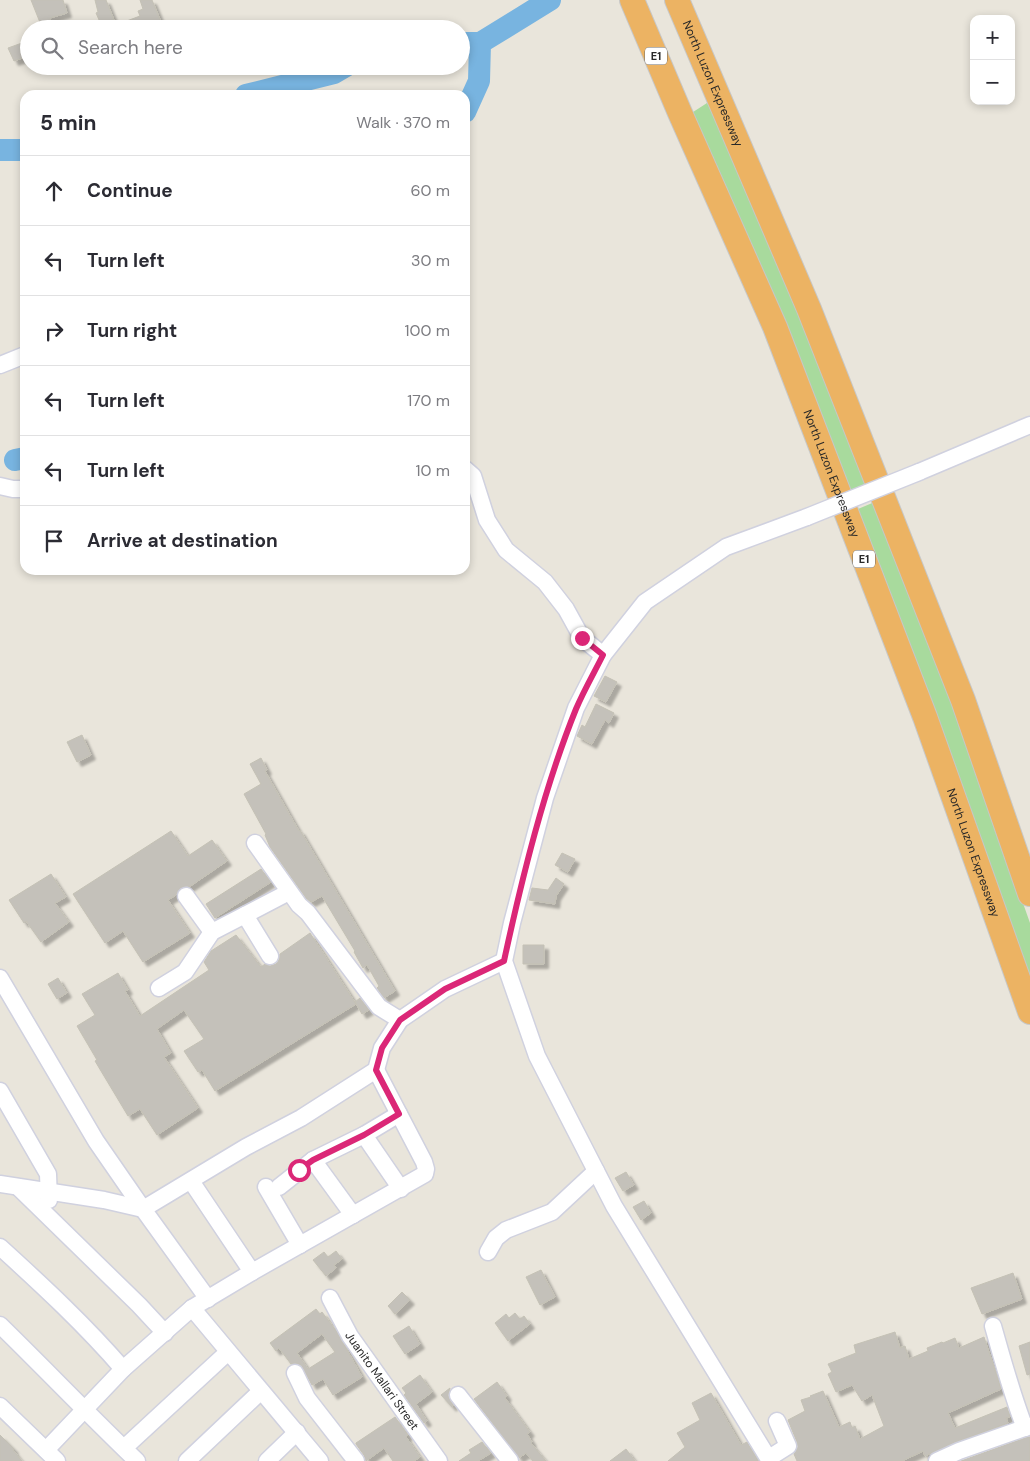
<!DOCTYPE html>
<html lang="en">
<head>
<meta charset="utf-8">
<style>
  :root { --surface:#fff; --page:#f2f2f3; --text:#2b2b33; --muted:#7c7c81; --line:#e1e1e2 }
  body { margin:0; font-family:"DM Sans",sans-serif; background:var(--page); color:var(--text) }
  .controls { position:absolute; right:15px; top:15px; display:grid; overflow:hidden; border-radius:10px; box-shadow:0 2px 8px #0003 }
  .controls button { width:45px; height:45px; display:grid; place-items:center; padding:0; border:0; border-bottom:1px solid var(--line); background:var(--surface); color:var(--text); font:25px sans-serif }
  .stop { position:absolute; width:15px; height:15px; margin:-11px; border:4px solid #db2777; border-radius:50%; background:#fff }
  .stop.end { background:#db2777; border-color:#fff; box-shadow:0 1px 5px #0008 }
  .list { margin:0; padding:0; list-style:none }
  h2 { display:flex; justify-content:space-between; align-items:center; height:65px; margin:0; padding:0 20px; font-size:21px }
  h2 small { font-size:16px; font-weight:400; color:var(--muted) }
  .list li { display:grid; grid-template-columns:32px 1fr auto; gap:15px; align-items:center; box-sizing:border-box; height:70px; padding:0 20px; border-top:1px solid var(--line) }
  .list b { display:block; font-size:19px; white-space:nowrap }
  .list em { font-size:16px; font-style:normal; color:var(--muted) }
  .icon { flex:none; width:28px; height:28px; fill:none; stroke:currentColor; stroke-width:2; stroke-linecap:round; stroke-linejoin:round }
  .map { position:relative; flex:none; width:1030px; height:1461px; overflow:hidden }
  .search { position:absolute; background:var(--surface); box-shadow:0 2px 8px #0003; left:20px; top:20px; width:450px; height:55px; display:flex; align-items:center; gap:12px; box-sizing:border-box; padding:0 18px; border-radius:28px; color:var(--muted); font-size:19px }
  .panel { position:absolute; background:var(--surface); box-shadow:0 2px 8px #0003; left:20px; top:90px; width:450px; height:485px; border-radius:15px }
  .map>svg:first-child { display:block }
  .green { fill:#a8da9d }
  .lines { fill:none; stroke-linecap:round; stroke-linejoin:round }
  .river { stroke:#78b4e0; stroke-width:22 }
  .building { fill:#c4c1ba; stroke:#c4c1b5; fill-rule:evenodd; filter:url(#shadow) }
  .minor-casing { stroke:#d0d1df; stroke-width:19 }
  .highway-casing { stroke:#c7c7c7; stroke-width:26 }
  .minor { stroke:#fff; stroke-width:16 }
  .highway { stroke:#ecb363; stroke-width:24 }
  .minor-bridge-casing { stroke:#d0d1df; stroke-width:19; stroke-linecap:butt }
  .minor-bridge { stroke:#fff; stroke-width:16 }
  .route { stroke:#db2777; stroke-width:6 }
  .labels { text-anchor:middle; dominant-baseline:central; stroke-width:5; stroke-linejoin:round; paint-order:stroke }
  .shield { fill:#fff; stroke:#686868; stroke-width:1 }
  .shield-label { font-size:11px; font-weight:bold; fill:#282828 }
  .street-label { font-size:12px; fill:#282828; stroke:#fff }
</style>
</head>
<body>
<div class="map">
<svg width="1030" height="1461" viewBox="0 0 1030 1461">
  <defs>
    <filter id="shadow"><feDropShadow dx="4.5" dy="4.5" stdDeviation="1" flood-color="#0004"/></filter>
  </defs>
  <rect width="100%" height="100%" fill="#e9e5db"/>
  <path class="green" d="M 707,103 L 729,145 L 870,484 L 851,492 L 737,215 L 690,114 Z
    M 877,501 L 971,756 L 1030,923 L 1030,984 C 975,824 920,665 858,509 Z"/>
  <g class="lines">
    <path class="river" d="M 461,43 L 480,43 L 550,0
      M 246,95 L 334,73 L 346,66
      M 465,112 L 479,81 L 480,43
      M 0,150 L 25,150
      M 15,460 L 25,458"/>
  </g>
  <path class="building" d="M 31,0 L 63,0 L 67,13 L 50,18 L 51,21 L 41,25 Z
    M 95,0 L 106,0 L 116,25 L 140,16 L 138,11 L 143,9 L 140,0 L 152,0 L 164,29 L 103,29 L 96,13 L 98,12 Z
    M 22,43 L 28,56 L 14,61 L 8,48 Z
    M 605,676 L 617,682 L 606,702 L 594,696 Z
    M 596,704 L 614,713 L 609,723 L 605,720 L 592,744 L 577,736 L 582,725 L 585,727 Z
    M 82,735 L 91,755 L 77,762 L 67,742 Z
    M 261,758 L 267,770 L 265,771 L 292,819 L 299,831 L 300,830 L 395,991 L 384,998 L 377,988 L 379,986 L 367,965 L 363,968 L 354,952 L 355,951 L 322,896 L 311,902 L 306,898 L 270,847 L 265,835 L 266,834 L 244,794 L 261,784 L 250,764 Z
    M 171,831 L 188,856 L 212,840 L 227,861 L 189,887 L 181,888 L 176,895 L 168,900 L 190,933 L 143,962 L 123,931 L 105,943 L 73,894 Z
    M 562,853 L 575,859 L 568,872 L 555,865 Z
    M 261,869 L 271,882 L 215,918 L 206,904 Z
    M 51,874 L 66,897 L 55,903 L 69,922 L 41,942 L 26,921 L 24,923 L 9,900 Z
    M 556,878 L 564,884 L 556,896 L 555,904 L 529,900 L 532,888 L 548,890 Z
    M 310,933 L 356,1004 L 215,1091 L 202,1070 L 198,1072 L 184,1051 L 204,1039 L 184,1010 L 157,1029 L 171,1053 L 164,1057 L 198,1108 L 157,1135 L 140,1109 L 128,1116 L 95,1061 L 97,1060 L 77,1026 L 95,1015 L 82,994 L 118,973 L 128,990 L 125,991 L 140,1016 L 209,970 L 204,962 L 211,951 L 236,935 L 261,967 L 265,964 L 270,966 L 276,964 L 279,960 L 280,954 Z
    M 523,945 L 544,945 L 544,964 L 523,964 Z
    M 58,978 L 67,993 L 57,999 L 48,984 Z
    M 360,998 L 369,1010 L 362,1014 L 355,1002 Z
    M 626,1172 L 634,1185 L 623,1191 L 615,1178 Z
    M 644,1201 L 651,1213 L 641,1220 L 633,1207 Z
    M 336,1251 L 342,1259 L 334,1265 L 336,1268 L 326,1276 L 313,1260 L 324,1252 L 328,1257 Z
    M 541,1270 L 555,1297 L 540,1305 L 526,1277 Z
    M 1013,1273 L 1022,1299 L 982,1314 L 971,1288 Z
    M 402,1292 L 410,1300 L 395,1314 L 388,1306 Z
    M 316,1309 L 320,1314 L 322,1312 L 337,1332 L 362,1377 L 333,1395 L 323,1379 L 312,1385 L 301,1365 L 296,1363 L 291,1364 L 279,1348 L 276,1351 L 270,1343 ZM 322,1334 L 335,1352 L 308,1369 L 297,1353 Z
    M 515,1313 L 520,1319 L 524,1316 L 530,1324 L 508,1341 L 495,1323 L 506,1314 L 509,1318 Z
    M 409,1326 L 420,1344 L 405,1354 L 393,1336 Z
    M 895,1332 L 900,1348 L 905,1346 L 909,1359 L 928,1351 L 927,1348 L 942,1342 L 943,1343 L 955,1338 L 959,1348 L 984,1337 L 1001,1389 L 948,1413 L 955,1428 L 1007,1407 L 1010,1417 L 1006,1418 L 1008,1423 L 956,1442 L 925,1456 L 923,1451 L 902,1461 L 797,1461 L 794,1454 L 798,1447 L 797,1442 L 788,1420 L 805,1411 L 801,1400 L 811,1397 L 810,1396 L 823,1391 L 839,1427 L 850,1422 L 852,1428 L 855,1426 L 860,1439 L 884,1426 L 872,1395 L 862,1401 L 852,1385 L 836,1392 L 828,1374 L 832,1372 L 828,1364 L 856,1353 L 854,1345 Z
    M 1030,1342 L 1030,1374 L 1027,1375 L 1019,1346 Z
    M 420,1375 L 432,1392 L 416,1404 L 427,1421 L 424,1423 L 404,1395 L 406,1393 L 402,1388 Z
    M 497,1382 L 507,1396 L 505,1398 L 530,1432 L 527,1434 L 532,1442 L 531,1443 L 546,1461 L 533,1461 L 526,1453 L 519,1458 L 474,1399 Z
    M 450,1388 L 448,1396 L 453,1405 L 452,1407 L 441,1395 Z
    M 711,1393 L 741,1445 L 747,1442 L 758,1461 L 668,1461 L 685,1447 L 677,1433 L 700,1420 L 692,1403 Z
    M 395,1417 L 408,1435 L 406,1437 L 420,1457 L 414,1461 L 393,1461 L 384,1448 L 366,1461 L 364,1455 L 356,1444 L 356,1443 Z
    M 0,1435 L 14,1449 L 13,1450 L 22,1461 L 0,1461 Z
    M 1030,1437 L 1030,1461 L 961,1461 L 1028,1437 Z
    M 482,1442 L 491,1453 L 478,1461 L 459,1461 L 471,1453 L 469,1450 Z
    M 626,1449 L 635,1461 L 610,1461 Z"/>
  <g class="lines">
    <defs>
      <g id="minor">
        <path d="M 0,365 L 25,355"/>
        <path d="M 465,469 L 473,476 L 487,520 L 506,550 L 545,582 L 566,609 L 582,638 L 603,655"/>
        <path d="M 919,472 L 1030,425"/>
        <path d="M 0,486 L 13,489 L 25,489"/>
        <path d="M 255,843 L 299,905 L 308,913 L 379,1007 L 400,1020"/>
        <path d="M 186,896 L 212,932"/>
        <path d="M 245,915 L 270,956"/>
        <path d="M 0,978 L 96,1141 L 143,1209 L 208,1299"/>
        <path d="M 159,988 L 185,972 L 212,932 L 289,892"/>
        <path d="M 0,1091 L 48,1174 L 49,1200"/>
        <path d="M 364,1135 L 401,1189"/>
        <path d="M 313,1160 L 353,1215"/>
        <path d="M 191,1181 L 252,1272"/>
        <path d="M 0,1184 L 104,1200 L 143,1209 L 246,1147 L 301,1118 L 376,1070 L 382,1048 L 400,1020 L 445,989 L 504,961"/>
        <path d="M 18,1187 L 139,1305 L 165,1333"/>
        <path d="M 266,1187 L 300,1245"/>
        <path d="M 279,1187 L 313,1160 L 364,1135 L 399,1114"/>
        <path d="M 0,1247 C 43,1286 85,1325 123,1369"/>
        <path d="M 488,1252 L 496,1238 L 506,1230 L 552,1212 L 596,1171"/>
        <path id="s1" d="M 330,1298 L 350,1336 L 439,1461"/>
        <path d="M 192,1308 L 320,1461"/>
        <path d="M 0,1325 C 46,1370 91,1417 137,1461"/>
        <path d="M 993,1326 C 1003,1361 1012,1395 1025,1428"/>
        <path d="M 295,1373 L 307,1398 L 356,1461"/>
        <path d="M 458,1395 L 510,1461"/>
        <path d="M 0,1406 L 57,1461"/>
        <path d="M 124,1448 L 228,1352"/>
        <path d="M 46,1450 L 123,1369 L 192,1308 L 252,1272 L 425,1174 L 426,1169 L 424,1162 L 376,1070"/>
        <path d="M 769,1458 L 788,1446 L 777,1421"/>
        <path d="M 187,1461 L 261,1391"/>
        <path d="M 267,1461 L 297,1432"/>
        <path d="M 770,1461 L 614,1206 L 537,1056 L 504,961 L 512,923 L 545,798 L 576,708 L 603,655 L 645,602 L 726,547 L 807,517"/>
        <path d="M 937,1461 L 959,1451 L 1030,1426"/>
      </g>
      <g id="highway">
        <path id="s2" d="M 632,0 L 680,113 L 775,327 L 925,717 L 1030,1012"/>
        <path id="s3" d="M 677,0 L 809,309 L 963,700 L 1030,894"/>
      </g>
    </defs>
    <use href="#minor" class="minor-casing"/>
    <use href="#highway" class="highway-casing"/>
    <use href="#minor" class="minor"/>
    <use href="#highway" class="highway"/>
    <defs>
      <path id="minor-bridge" d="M 807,517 L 919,472"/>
    </defs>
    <use href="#minor-bridge" class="minor-bridge-casing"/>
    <use href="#minor-bridge" class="minor-bridge"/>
  </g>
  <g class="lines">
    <path class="route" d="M 299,1170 L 313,1160 L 364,1135 L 399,1114 L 376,1070 L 382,1048 L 400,1020 L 445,989 L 504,961 C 522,878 544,788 576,709 C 584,690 594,673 603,655 L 582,638"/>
  </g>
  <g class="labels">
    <g class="shield">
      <rect x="645" y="47.5" width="22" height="17" rx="4"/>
      <rect x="853" y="550.5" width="22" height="17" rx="4"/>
    </g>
    <g class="shield-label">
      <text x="656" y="56">E1</text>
      <text x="864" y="559">E1</text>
    </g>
    <g class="street-label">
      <text stroke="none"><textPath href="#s3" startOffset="91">North Luzon Expressway</textPath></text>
      <text stroke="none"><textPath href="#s2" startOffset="514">North Luzon Expressway</textPath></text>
      <text stroke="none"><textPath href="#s2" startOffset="919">North Luzon Expressway</textPath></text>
      <text stroke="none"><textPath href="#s1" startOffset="98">Juanito Mallari Street</textPath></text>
    </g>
  </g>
</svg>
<div class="controls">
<button>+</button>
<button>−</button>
</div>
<div class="stop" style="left:299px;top:1170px"></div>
<div class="stop end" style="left:582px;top:638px"></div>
<div class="search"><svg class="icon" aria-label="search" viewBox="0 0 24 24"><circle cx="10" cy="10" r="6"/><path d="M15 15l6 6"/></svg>Search here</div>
<section class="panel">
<h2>5 min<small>Walk · 370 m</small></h2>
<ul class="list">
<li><svg class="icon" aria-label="ahead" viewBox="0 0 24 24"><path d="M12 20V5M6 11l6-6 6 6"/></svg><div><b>Continue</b></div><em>60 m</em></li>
<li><svg class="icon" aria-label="left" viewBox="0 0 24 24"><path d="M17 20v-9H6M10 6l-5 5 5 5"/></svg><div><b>Turn left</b></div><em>30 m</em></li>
<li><svg class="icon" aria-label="right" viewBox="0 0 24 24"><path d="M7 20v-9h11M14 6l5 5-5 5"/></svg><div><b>Turn right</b></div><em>100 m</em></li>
<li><svg class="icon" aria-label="left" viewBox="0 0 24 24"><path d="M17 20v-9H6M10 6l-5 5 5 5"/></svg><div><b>Turn left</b></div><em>170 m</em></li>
<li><svg class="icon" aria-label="left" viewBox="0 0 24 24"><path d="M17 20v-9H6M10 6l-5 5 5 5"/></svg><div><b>Turn left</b></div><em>10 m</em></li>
<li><svg class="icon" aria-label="arrive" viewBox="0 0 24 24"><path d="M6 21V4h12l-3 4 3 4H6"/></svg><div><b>Arrive at destination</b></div></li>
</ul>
</section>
</div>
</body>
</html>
